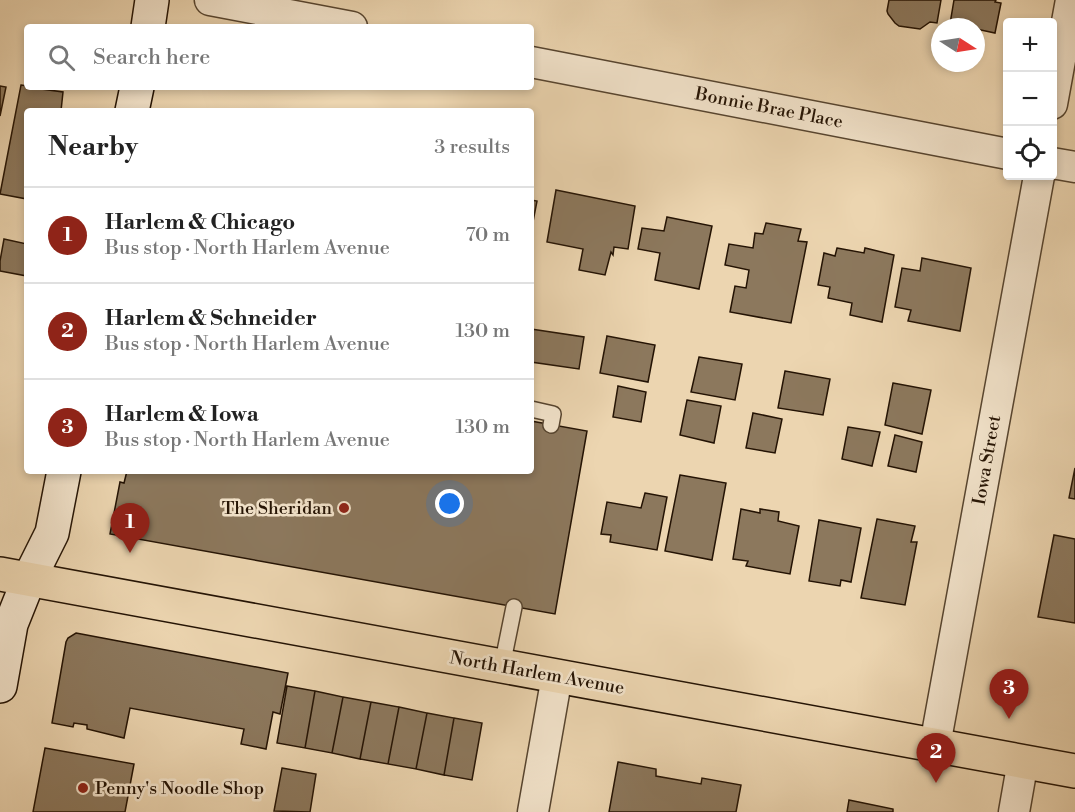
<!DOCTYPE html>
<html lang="en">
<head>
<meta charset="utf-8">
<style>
  :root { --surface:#fff; --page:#f2f2f2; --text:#222; --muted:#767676; --line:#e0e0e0; --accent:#8f2418 }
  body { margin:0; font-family:"Libre Bodoni",serif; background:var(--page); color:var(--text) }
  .controls { position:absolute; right:18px; top:18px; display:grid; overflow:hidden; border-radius:6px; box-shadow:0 3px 9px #0003 }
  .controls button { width:54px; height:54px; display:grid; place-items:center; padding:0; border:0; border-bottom:2px solid var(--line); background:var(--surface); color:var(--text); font:30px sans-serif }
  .compass { position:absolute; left:931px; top:18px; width:54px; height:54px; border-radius:50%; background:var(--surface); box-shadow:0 3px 9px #0003; rotate:102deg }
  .you { position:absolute; left:450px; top:504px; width:21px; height:21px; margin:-15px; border:4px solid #fff; border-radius:50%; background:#1a73e8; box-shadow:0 0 0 9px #1a73e833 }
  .badge { display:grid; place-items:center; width:39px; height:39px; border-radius:50%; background:var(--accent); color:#fff; font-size:20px; font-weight:700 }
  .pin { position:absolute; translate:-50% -50px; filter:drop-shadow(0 2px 3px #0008) }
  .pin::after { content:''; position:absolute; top:32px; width:21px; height:18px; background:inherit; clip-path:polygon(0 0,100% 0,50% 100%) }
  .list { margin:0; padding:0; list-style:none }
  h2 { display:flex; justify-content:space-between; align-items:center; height:78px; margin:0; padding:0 24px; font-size:26px }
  h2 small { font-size:20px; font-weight:400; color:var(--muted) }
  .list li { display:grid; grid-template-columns:39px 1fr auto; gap:18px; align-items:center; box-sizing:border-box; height:96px; padding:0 24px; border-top:2px solid var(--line) }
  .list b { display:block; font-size:22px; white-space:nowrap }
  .list p { margin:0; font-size:20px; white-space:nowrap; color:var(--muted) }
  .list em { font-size:20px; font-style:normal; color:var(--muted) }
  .icon { flex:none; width:33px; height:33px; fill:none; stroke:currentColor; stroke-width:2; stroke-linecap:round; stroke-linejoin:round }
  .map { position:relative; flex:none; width:1075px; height:812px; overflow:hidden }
  .search { position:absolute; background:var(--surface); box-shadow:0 3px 9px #0003; left:24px; top:24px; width:510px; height:66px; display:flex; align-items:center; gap:15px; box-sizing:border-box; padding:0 21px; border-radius:6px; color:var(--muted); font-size:22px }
  .panel { position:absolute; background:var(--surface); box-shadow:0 3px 9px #0003; left:24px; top:108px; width:510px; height:366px; border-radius:6px }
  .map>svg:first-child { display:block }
  .building { fill:#8c785d; stroke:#241304; stroke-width:1.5 }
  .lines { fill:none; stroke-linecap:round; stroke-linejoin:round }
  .lane-casing { stroke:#56442f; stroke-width:18 }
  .street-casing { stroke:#56442f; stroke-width:33 }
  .secondary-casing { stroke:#241304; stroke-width:36 }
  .primary-casing { stroke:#241304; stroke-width:36 }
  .lane { stroke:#f3e4cc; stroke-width:15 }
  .street { stroke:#f3e4cc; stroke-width:30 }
  .secondary { stroke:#f3e4cc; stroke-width:33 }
  .primary { stroke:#ecd5b0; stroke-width:33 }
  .poi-dot { fill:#8f2418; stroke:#f3e4cc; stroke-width:2 }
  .labels { text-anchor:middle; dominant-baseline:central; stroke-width:5; stroke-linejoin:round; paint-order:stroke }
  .street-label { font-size:18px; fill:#241304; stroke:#f3e4cc }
  .poi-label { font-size:18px; fill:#241304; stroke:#f3e4cc; text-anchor:end }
</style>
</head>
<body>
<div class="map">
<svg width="1075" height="812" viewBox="0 0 1075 812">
  <rect width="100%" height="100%" fill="#ecd5b0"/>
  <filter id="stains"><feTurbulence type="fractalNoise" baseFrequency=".00333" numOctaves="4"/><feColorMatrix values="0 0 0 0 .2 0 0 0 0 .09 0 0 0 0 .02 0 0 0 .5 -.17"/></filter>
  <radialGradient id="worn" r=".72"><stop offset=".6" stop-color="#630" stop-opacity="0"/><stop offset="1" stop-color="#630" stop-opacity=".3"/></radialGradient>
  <path class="building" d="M 889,0 L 941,0 L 937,23 L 930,22 L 920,29 L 899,26 L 895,23 L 888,14 L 887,11 Z
    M 954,0 L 996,0 L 995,2 L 1001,3 L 995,33 L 976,29 L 976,27 L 964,27 L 950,24 Z
    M 21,85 L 27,86 L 27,87 L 63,92 L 61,111 L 27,111 L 27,199 L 0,194 Z
    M 0,86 L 6,87 L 0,116 Z
    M 556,190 L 635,206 L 628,249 L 614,247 L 613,255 L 611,252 L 605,275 L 579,270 L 583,249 L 547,242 Z
    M 531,200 L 537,201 L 531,232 Z
    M 667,217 L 712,226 L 699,289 L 655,280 L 660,253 L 638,249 L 642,228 L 664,231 Z
    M 766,223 L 801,229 L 798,241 L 807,242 L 791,323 L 730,312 L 735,286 L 746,288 L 749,270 L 725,265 L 729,244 L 753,248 L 755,233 L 763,234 Z
    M 4,239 L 27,244 L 27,276 L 0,271 L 0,261 Z
    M 837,248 L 864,253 L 865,248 L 894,255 L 882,322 L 850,315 L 852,303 L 828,298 L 830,287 L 818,285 L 824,253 L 835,256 Z
    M 922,258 L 971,268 L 960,331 L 908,321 L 911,310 L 895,307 L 902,268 L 920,271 Z
    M 531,329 L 584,337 L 579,369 L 531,362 Z
    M 607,336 L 655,345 L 648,382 L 600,373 Z
    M 699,357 L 742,364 L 735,400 L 691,392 Z
    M 785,371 L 830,379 L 823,415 L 778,408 Z
    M 893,383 L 931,390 L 922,434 L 885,425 Z
    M 618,386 L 646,392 L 641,422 L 613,417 Z
    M 687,400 L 721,406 L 714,443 L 680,435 Z
    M 753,413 L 782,419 L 775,453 L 746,448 Z
    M 531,421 L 587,431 L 555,614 L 110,534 L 120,482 L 124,483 L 127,471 L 531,471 Z
    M 848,427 L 880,432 L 872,466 L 842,459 Z
    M 895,435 L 922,442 L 916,472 L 888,466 Z
    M 1075,468 L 1075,499 L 1069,498 Z
    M 680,475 L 726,483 L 712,560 L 665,551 Z
    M 645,493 L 667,497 L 657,550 L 610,542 L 611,535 L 601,534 L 607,502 L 641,508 Z
    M 741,509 L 760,513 L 760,509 L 779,512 L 778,521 L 799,526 L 790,574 L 746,566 L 748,561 L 733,559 Z
    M 877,519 L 915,526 L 911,542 L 917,542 L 905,605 L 861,598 Z
    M 819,520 L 861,528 L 851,582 L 841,580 L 840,586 L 809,581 Z
    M 1054,535 L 1075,539 L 1075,623 L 1038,617 Z
    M 76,633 L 288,673 L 280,714 L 273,712 L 266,749 L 241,744 L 244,729 L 130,708 L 124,738 L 87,729 L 87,725 L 74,723 L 73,727 L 52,723 L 66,642 L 68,638 Z
    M 287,686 L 315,691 L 305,748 L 277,743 Z
    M 315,691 L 343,697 L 332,753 L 305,748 Z
    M 343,697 L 371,702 L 360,759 L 332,753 Z
    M 371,702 L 399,707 L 388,764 L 360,759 Z
    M 399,707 L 427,713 L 416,769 L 388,764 Z
    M 427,713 L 454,718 L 444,775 L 416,769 Z
    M 454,718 L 482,723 L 472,780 L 444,775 Z
    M 45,748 L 134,764 L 125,812 L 33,812 Z
    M 618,762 L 656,769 L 656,776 L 701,784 L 702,778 L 741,785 L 736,812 L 609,812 Z
    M 282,768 L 316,774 L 310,812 L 274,811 Z
    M 849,800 L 893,809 L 893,812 L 847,812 Z"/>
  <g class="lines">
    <defs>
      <path id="lane" d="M 531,409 L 553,414 L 551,425
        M 502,666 L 514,607"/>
      <path id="street" d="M 210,0 L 352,27
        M 531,62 L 1008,154
        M 1052,104 L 1071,0
        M 1052,163 L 1075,167
        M 935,745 L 1039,176
        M 533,812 L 557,676
        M 1014,812 L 1023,761"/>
      <path id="secondary" d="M 148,27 L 152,0
        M 132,111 L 137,87
        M 0,686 L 11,624 L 29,579 L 52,533 L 64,471"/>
      <path id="primary" d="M 0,574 L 1075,771"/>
    </defs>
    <use href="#lane" class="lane-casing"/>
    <use href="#street" class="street-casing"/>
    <use href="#secondary" class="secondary-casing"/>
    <use href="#primary" class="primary-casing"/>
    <use href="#lane" class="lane"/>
    <use href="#street" class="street"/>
    <use href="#secondary" class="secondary"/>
    <use href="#primary" class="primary"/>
  </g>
  <g class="poi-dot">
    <circle cx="344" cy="508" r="6"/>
    <circle cx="83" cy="788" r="6"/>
  </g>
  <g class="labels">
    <g class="street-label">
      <text transform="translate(769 108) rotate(11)">Bonnie Brae Place</text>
      <text transform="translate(987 460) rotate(-80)">Iowa Street</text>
      <text transform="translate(537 673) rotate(10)">North Harlem Avenue</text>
    </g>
    <g class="poi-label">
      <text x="332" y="508">The Sheridan</text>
      <text x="95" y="788" text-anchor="start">Penny's Noodle Shop</text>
    </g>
  </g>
  <rect width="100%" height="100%" filter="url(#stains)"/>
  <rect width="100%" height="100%" fill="url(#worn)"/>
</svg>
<div class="controls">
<button>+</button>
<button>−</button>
<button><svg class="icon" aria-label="locate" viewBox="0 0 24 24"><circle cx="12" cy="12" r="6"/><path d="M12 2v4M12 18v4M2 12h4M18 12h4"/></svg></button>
</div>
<svg class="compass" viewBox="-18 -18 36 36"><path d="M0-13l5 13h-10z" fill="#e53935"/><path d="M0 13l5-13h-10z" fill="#767676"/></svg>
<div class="you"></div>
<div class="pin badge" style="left:130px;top:553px">1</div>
<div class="pin badge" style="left:936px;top:783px">2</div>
<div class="pin badge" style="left:1009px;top:719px">3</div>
<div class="search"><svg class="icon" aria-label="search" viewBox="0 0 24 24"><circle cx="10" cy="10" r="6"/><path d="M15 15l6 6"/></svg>Search here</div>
<section class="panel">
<h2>Nearby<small>3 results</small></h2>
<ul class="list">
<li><span class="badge">1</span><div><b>Harlem &amp; Chicago</b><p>Bus stop · North Harlem Avenue</p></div><em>70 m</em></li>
<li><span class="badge">2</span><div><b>Harlem &amp; Schneider</b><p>Bus stop · North Harlem Avenue</p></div><em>130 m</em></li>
<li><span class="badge">3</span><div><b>Harlem &amp; Iowa</b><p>Bus stop · North Harlem Avenue</p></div><em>130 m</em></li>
</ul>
</section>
</div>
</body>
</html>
